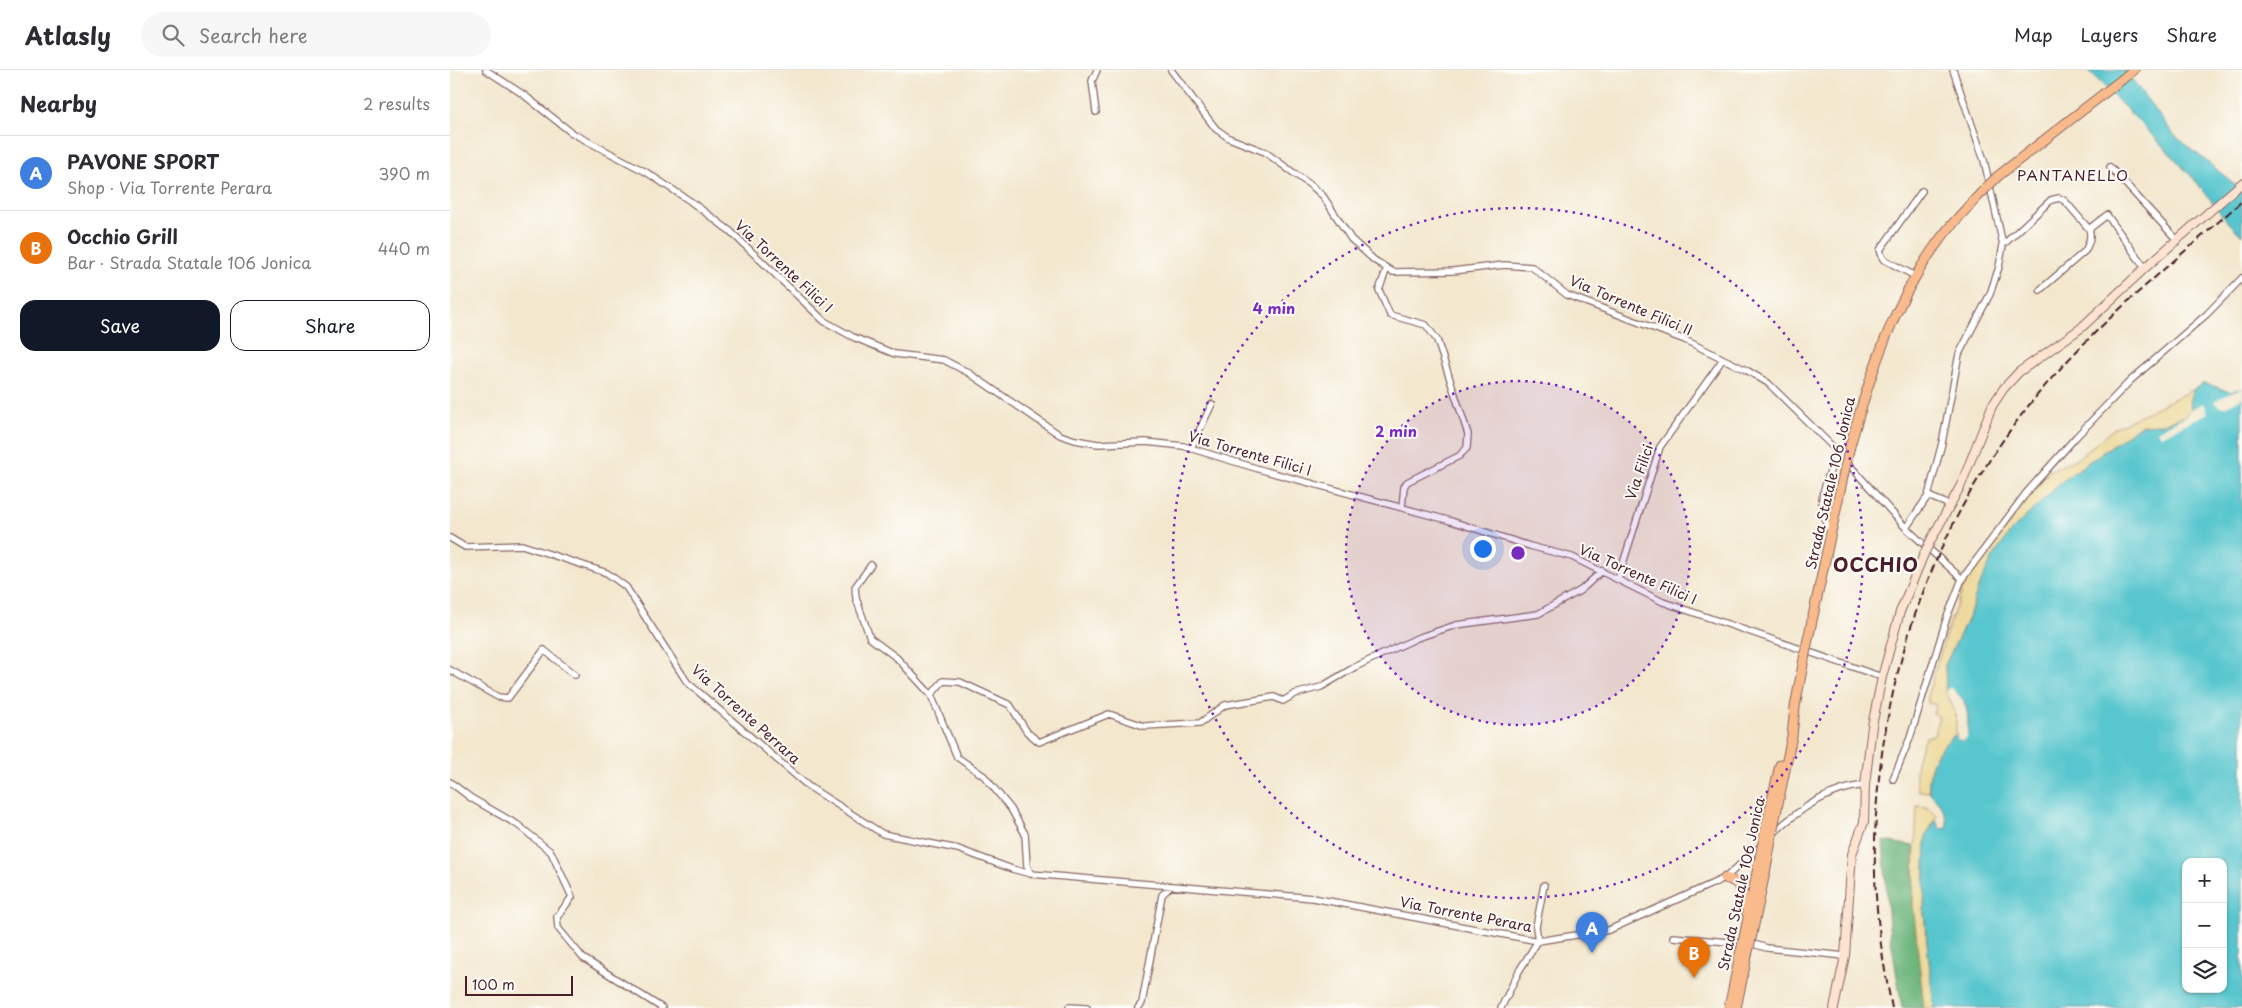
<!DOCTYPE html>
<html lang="en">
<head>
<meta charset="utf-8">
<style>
  :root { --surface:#fff; --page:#f7f7f7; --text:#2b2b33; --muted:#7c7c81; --line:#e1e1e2; --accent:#111827 }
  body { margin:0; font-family:"Playpen Sans",sans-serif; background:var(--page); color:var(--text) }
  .controls { position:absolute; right:15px; bottom:15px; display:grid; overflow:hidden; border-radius:10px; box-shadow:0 1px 4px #0004 }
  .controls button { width:45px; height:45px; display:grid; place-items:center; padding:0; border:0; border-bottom:1px solid var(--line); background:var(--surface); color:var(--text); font:25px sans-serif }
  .scale { position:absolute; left:15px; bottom:12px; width:108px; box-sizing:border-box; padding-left:5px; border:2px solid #4a1f2b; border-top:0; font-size:14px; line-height:18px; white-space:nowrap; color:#4a1f2b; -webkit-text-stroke:4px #fdfcf7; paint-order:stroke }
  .you { position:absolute; left:1032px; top:478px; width:18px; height:18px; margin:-12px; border:4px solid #fff; border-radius:50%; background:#1a73e8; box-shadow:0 0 0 8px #1a73e833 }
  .badge { display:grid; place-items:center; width:32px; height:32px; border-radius:50%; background:var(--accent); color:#fff; font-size:16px; font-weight:700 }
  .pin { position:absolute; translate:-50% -41px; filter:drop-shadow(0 1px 2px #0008) }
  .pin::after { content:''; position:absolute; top:26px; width:18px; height:15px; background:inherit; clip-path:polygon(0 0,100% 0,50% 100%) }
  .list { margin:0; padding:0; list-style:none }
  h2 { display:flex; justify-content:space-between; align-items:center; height:65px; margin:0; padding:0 20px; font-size:21px }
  h2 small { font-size:16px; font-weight:400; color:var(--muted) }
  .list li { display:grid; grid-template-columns:32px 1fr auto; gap:15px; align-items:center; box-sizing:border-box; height:75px; padding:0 20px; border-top:1px solid var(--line) }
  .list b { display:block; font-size:19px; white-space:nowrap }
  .list p { margin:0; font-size:16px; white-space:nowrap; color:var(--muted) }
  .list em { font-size:16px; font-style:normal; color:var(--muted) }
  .actions { display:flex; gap:10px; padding:15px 20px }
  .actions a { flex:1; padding:11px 0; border:1px solid var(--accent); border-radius:15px; text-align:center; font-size:18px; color:var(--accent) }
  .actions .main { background:var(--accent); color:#fff }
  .icon { flex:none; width:28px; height:28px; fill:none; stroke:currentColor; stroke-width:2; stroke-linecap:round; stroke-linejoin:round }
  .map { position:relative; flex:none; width:1792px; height:938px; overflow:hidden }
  header { display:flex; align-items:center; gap:30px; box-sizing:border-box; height:70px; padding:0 25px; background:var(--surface); border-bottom:1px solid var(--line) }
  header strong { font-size:24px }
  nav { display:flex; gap:28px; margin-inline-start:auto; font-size:18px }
  .search { width:350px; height:45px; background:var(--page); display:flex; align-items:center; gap:12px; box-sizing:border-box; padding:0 18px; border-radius:28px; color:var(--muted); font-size:19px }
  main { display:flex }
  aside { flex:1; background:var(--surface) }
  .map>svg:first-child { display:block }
  .forest { fill:#6cb57c; stroke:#5b6a54 }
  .sand { fill:#eeda9e; stroke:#9c7c64 }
  .water { fill:#59c6ce; stroke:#52727c; fill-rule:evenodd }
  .pier { fill:#f3e7ce }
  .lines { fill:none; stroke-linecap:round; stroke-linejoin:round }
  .street-casing { stroke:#856564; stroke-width:8 }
  .secondary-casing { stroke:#856564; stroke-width:10 }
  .primary-casing { stroke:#856564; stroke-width:11 }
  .street { stroke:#fff; stroke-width:5.5 }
  .secondary { stroke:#fde4d1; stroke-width:8 }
  .primary { stroke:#fabb8c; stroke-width:9 }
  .rail { stroke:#4a1f2b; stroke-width:2; stroke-dasharray:8 4; stroke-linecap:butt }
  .secondary-bridge-casing { stroke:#856564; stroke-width:10; stroke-linecap:butt }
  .primary-bridge-casing { stroke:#856564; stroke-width:11; stroke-linecap:butt }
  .secondary-bridge { stroke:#fde4d1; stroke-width:8 }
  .primary-bridge { stroke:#fabb8c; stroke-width:9 }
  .ring { fill:none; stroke:#7b2cbf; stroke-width:2.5; stroke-dasharray:2.5 5 }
  .labels { text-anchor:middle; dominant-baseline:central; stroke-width:4; stroke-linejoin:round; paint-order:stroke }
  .street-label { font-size:14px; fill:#4a1f2b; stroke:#fdfcf7 }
  .neighbourhood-label { font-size:15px; letter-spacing:1px; fill:#4a1f2b; stroke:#fdfcf7 }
  .district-label { font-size:19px; font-weight:bold; letter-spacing:1px; fill:#4a1f2b; stroke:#fdfcf7 }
  .centre { fill:#7b2cbf; stroke:#fdfcf7; stroke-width:2.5 }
  .ring-label { font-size:15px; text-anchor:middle; font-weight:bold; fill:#7b2cbf; stroke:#fdfcf7; stroke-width:4; stroke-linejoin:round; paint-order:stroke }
</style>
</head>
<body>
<header>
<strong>Atlasly</strong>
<div class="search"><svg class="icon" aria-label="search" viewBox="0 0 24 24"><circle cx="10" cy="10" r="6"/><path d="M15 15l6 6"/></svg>Search here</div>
<nav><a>Map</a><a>Layers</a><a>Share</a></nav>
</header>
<main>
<aside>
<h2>Nearby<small>2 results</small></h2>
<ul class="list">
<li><span class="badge" style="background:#3f7fe0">A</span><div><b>PAVONE SPORT</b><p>Shop · Via Torrente Perara</p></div><em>390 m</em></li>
<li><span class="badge" style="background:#e8710a">B</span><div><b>Occhio Grill</b><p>Bar · Strada Statale 106 Jonica</p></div><em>440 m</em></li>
</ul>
<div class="actions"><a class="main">Save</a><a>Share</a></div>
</aside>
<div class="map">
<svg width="1792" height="938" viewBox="0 0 1792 938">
  <rect width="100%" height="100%" fill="#fdfcf7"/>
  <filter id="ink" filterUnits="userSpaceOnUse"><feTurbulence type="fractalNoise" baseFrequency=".02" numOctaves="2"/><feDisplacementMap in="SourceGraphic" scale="10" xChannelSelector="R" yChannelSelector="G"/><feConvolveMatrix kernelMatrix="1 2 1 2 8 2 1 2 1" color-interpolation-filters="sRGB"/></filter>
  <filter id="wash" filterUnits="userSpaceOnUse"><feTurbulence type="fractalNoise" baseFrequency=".0096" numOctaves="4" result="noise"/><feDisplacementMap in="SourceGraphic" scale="20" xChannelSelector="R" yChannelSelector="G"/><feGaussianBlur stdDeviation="1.12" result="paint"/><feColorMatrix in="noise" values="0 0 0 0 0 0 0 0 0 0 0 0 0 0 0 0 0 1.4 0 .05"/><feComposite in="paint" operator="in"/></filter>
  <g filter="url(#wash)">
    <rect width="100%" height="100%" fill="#f3e7ce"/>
    <path class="forest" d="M 1433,771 L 1464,776 L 1463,833 L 1474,938 L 1452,938 L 1439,857 Z"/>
    <path class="sand" d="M 1744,319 L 1740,328 L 1741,339 L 1735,346 L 1712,354 L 1691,355 L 1615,409 L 1563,460 L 1528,518 L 1520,544 L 1495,595 L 1496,621 L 1506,645 L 1506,664 C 1485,681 1478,695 1479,722 L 1469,721 C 1462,706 1468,681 1476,667 L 1484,665 L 1489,646 L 1483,644 L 1486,635 L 1478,633 L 1478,624 L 1496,564 L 1516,510 L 1599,401 L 1628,388 L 1666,357 Z
      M 1467,736 L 1476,737 L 1487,745 L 1476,766 L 1474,843 L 1484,938 L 1474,938 L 1463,833 Z"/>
    <path class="water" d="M 1638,0 L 1675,0 L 1724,65 L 1792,120 L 1792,166 C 1772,148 1758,124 1740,105 C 1707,69 1672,35 1638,0 Z
      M 1755,313 L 1780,322 L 1792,318 L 1792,938 L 1484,938 L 1474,843 L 1476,766 L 1486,750 L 1490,759 L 1497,758 C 1497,741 1490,733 1479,722 C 1478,695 1485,681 1506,664 L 1507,669 L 1514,671 C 1520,661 1519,640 1513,630 C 1510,625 1504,621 1501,618 L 1496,621 L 1495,595 L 1520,544 L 1528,518 L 1543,487 L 1562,460 L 1615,409 L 1691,355 L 1712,354 L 1735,346 L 1741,339 L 1740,328 L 1744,319 ZM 1736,792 L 1773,792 L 1773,919 L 1736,919 Z"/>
    <path class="pier" d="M 1792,318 L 1792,328 L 1775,337 L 1768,336 L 1764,331 Z
      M 1754,333 L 1758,343 L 1711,366 L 1708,363 L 1707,361 L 1735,346 L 1741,339 Z
      M 1501,617 L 1513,630 L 1517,647 L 1517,667 L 1514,671 L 1507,669 L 1506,662 L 1509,667 L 1513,668 L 1514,666 L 1515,647 L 1511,631 L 1501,621 L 1497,624 L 1496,621 Z"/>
  </g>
  <g filter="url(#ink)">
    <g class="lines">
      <defs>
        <path id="street" d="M 36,0 L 74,25 L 122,63 L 196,102 L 240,131 L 280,161 L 374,251 L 403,267 L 445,284 L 494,290 L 519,303 L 610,365 L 625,370 L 648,374 L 696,372 L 733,376 L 812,400 L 1001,451 L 1080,476 L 1122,487 L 1213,532 L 1432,607
          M 721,0 L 766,59 L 779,68 L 815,82 L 863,117 L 873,126 L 901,169 L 924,190 L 943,202 L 1003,201 L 1054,195 L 1082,197 L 1117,225 L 1235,270 L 1298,301 L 1318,313 L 1386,380 L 1456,458 L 1512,509
          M 646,42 L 642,11 L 647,0
          M 1660,97 L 1728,171
          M 1639,159 L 1657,145 L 1695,198
          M 1553,175 L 1601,130 L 1609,128 L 1615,131 L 1639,159 C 1642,167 1639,174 1635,181 L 1590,220
          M 937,198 L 929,220 L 940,245 L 976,255 L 987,270 L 1018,364 L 1017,378 L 1009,386 L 957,412 L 954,417 L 952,437
          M 1465,206 L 1433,189 L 1430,180 L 1472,121
          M 741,378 L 762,334
          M 1500,435 L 1478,426 L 1492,373 L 1509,284 L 1540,224 L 1549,197 L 1553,175 L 1534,90 L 1503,0
          M 1456,458 L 1478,426
          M 1381,463 C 1361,427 1379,415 1386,380
          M 0,468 L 15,477 L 72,475 L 157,503 L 176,517 L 237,612 L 358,716 L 433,764 L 508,779 L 562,799 L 581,804 L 863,828 L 1088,871 L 1159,860 L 1275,808 L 1312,775
          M 421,495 L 405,517 L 406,528 L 420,568 L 447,588 L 481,625 L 507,687 L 534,706 L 561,739 L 575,764 L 577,796 L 581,804
          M 1168,509 L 1210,377 L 1273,289
          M 0,600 L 48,627 L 58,628 L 94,580 L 125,605
          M 481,625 L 493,611 L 510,612 L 560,635 L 577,662 L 589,672 L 659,644 L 694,656 L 750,653 L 775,635 L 824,627 L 833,631 L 845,624 L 871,617 L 905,597 L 967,568 L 1006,555 L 1088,544 L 1131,520 L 1152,501
          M 1443,709 L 1460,668 L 1497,547 L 1512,509 L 1577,422 L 1626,367 L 1680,311 L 1757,244 L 1792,208
          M 0,712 L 21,728 L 68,755 L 101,782 L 122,827 L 107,847 L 108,858 L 133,888 L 212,938
          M 1322,765 C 1347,740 1379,719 1415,715
          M 1223,867 L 1290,873
          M 1303,874 L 1317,878 L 1395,886
          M 619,937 L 637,938
          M 688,938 L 692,933 L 712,825 L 720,817
          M 1051,938 L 1069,901 L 1088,871 L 1086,857 L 1094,815"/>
        <path id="secondary" d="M 1481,470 L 1511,415 L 1542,336 L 1554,318 L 1569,302 L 1631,258 L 1695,198 L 1792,113
          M 1384,938 L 1395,886 L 1402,784 L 1414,752 L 1415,715 L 1422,656 L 1432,607 L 1450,542 L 1474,484"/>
        <path id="primary" d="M 1548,106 L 1684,0
          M 1400,376 C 1421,302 1444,230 1491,168 C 1504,151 1519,136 1534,120
          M 1357,574 L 1394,402
          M 1318,748 L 1330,695
          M 1325,748 L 1342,666 L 1345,637 L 1354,589
          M 1275,808 C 1293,812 1295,827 1297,843
          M 1295,863 L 1309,792
          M 1302,864 L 1317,793
          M 1279,938 L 1290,885
          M 1286,938 L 1297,886"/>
      </defs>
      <use href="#street" class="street-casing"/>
      <use href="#secondary" class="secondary-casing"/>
      <use href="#primary" class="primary-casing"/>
      <use href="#street" class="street"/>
      <use href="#secondary" class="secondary"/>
      <use href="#primary" class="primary"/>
      <path class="rail" d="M 1442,938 C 1433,894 1426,848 1425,803 C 1421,619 1485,436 1609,300 C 1665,238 1731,186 1792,131"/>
      <defs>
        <path id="secondary-bridge" d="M 1474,484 L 1481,470"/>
        <path id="primary-bridge" d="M 1534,120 L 1548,106
          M 1394,402 L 1400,376
          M 1354,589 L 1357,574
          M 1309,792 L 1318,748
          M 1317,793 L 1325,748
          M 1290,885 L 1295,863
          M 1297,886 L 1302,864"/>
      </defs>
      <use href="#secondary-bridge" class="secondary-bridge-casing"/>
      <use href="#primary-bridge" class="primary-bridge-casing"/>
      <use href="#secondary-bridge" class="secondary-bridge"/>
      <use href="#primary-bridge" class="primary-bridge"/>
    </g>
  </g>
  <circle cx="1068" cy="483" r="172" fill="#7b2cbf" fill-opacity=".12"/>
  <g class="ring">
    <circle cx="1068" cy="483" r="172"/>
    <circle cx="1068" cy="483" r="345"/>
  </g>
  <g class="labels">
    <g class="street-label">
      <text transform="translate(334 196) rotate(43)">Via Torrente Filici I</text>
      <text transform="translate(1181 235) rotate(23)">Via Torrente Filici II</text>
      <text transform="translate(800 383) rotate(16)">Via Torrente Filici I</text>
      <text transform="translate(1189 402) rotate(-71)">Via Filici</text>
      <text transform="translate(1380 413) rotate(-77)">Strada Statale 106 Jonica</text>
      <text transform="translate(1188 504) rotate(24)">Via Torrente Filici I</text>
      <text transform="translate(296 644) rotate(42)">Via Torrente Perrara</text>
      <text transform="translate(1291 814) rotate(-78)">Strada Statale 106 Jonica</text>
      <text transform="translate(1016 844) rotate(11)">Via Torrente Perara</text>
    </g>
    <g class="neighbourhood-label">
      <text x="1623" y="104">PANTANELLO</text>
    </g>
    <g class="district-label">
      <text x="1426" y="494">OCCHIO</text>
    </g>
  </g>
  <circle cx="1068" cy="483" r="8" class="centre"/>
  <g class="ring-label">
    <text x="824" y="244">4 min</text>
    <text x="946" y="367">2 min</text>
  </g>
</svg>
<div class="controls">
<button>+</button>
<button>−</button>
<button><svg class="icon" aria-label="layers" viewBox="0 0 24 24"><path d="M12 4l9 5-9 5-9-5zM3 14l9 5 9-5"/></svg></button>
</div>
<div class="scale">100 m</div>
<div class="you"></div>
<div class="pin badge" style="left:1142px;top:883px;background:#3f7fe0">A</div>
<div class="pin badge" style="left:1244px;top:908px;background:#e8710a">B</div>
</div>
</main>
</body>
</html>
